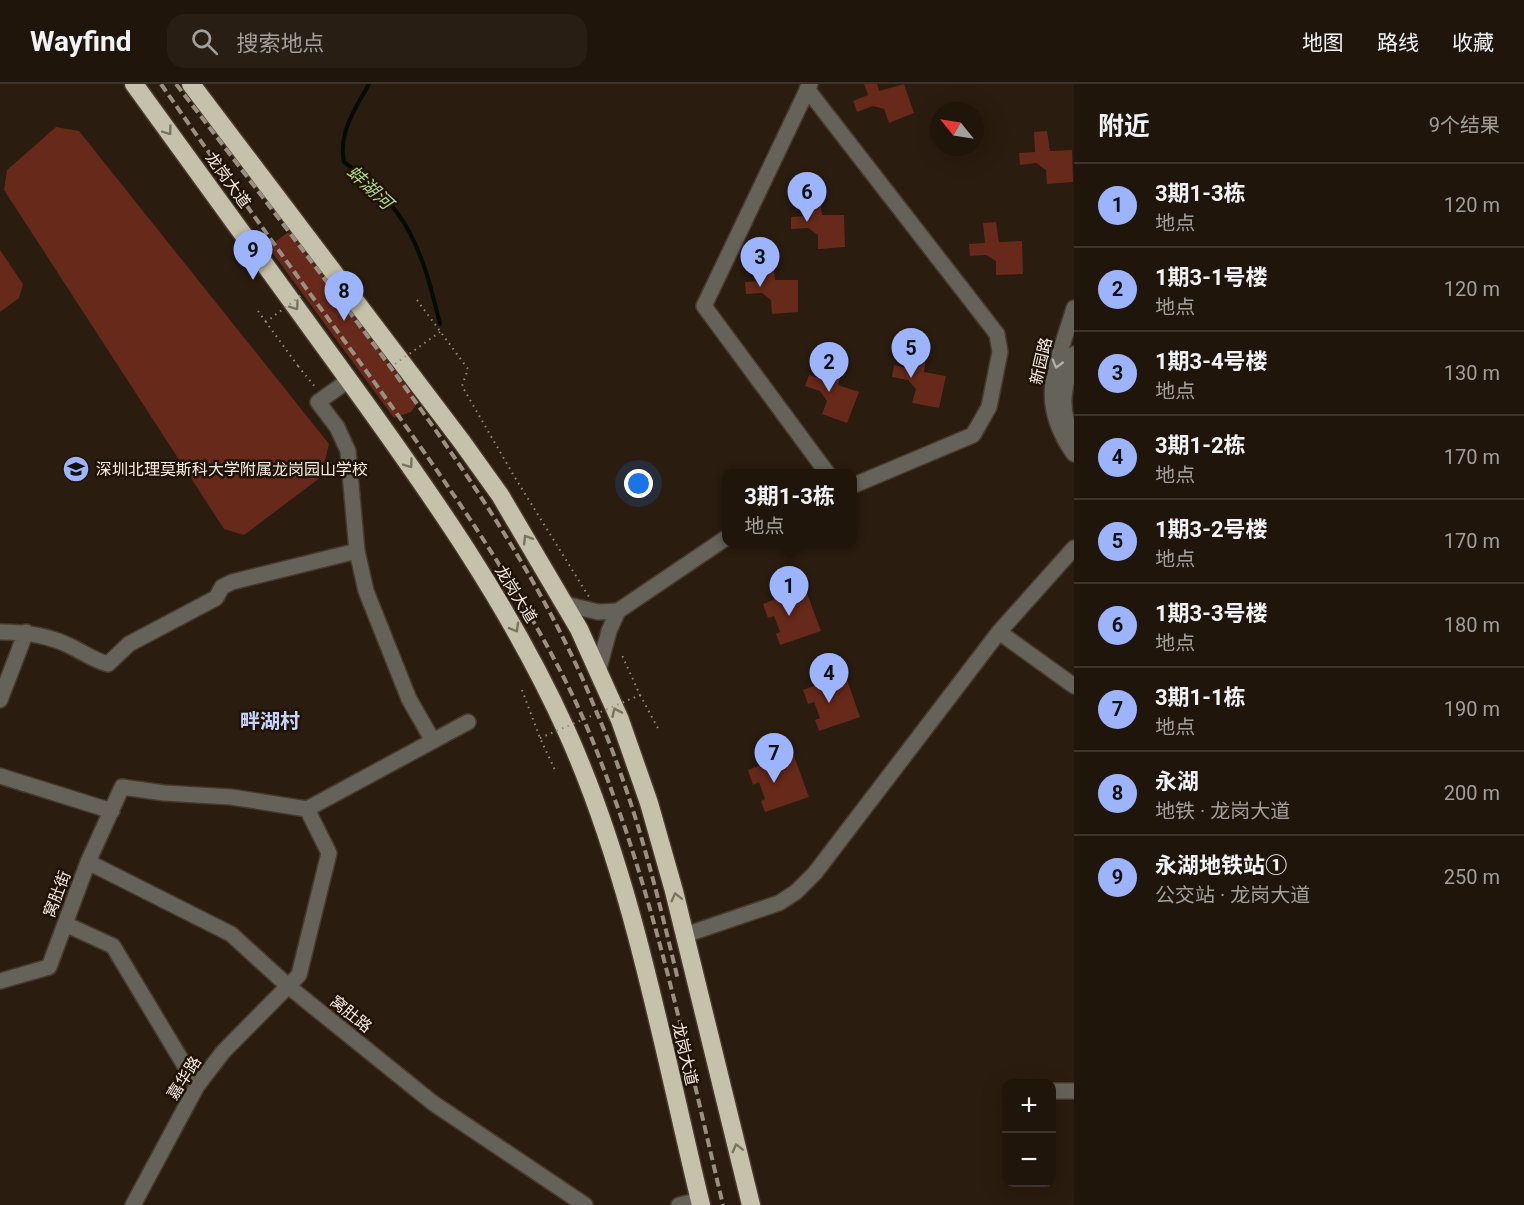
<!DOCTYPE html>
<html lang="zh">
<head>
<meta charset="utf-8">
<style>
  :root { --surface:#20150a; --page:#281e13; --text:#f1f3f6; --muted:#a29f9c; --line:#3d342b; --accent:#9bb4fd }
  body { margin:0; font-family:Roboto,"Noto Sans SC",sans-serif; background:var(--page); color:var(--text) }
  .controls { position:absolute; right:18px; bottom:18px; display:grid; overflow:hidden; border-radius:12px; box-shadow:0 6px 24px #0002 }
  .controls button { width:54px; height:54px; display:grid; place-items:center; padding:0; border:0; border-bottom:2px solid var(--line); background:var(--surface); color:var(--text); font:30px sans-serif }
  .compass { position:absolute; left:930px; top:18px; width:54px; height:54px; border-radius:50%; background:var(--surface); box-shadow:0 6px 24px #0002; rotate:300deg }
  .you { position:absolute; left:639px; top:400px; width:21px; height:21px; margin:-15px; border:4px solid #fff; border-radius:50%; background:#1a73e8; box-shadow:0 0 0 9px #1a73e833 }
  .badge { display:grid; place-items:center; width:39px; height:39px; border-radius:50%; background:var(--accent); color:#111; font-size:20px; font-weight:700 }
  .pin { position:absolute; translate:-50% -50px; filter:drop-shadow(0 2px 3px #0008) }
  .pin::after { content:''; position:absolute; top:32px; width:21px; height:18px; background:inherit; clip-path:polygon(0 0,100% 0,50% 100%) }
  .popup { position:absolute; left:722px; top:385px; width:135px; height:78px; box-sizing:border-box; display:grid; place-content:center; border-radius:12px; background:var(--surface); filter:drop-shadow(0 2px 4px #0005); font-size:20px; white-space:nowrap; color:var(--muted) }
  .popup b { font-size:22px; color:var(--text) }
  .popup::after { content:''; position:absolute; left:50%; top:100%; margin-left:-12px; border:12px solid transparent; border-top-color:var(--surface) }
  .list { margin:0; padding:0; list-style:none }
  h2 { display:flex; justify-content:space-between; align-items:center; height:78px; margin:0; padding:0 24px; font-size:26px }
  h2 small { font-size:20px; font-weight:400; color:var(--muted) }
  .list li { display:grid; grid-template-columns:39px 1fr auto; gap:18px; align-items:center; box-sizing:border-box; height:84px; padding:0 24px; border-top:2px solid var(--line) }
  .list b { display:block; font-size:22px; white-space:nowrap }
  .list p { margin:0; font-size:20px; white-space:nowrap; color:var(--muted) }
  .list em { font-size:20px; font-style:normal; color:var(--muted) }
  .icon { flex:none; width:33px; height:33px; fill:none; stroke:currentColor; stroke-width:2; stroke-linecap:round; stroke-linejoin:round }
  .map { position:relative; flex:none; width:1074px; height:1121px; overflow:hidden }
  header { display:flex; align-items:center; gap:36px; box-sizing:border-box; height:84px; padding:0 30px; background:var(--surface); border-bottom:2px solid var(--line) }
  header strong { font-size:28px }
  nav { display:flex; gap:33px; margin-inline-start:auto; font-size:21px }
  .search { width:420px; height:54px; background:var(--page); display:flex; align-items:center; gap:15px; box-sizing:border-box; padding:0 21px; border-radius:18px; color:var(--muted); font-size:22px }
  main { display:flex }
  aside { flex:1; background:var(--surface) }
  .map>svg:first-child { display:block }
  .lines { fill:none; stroke-linecap:round; stroke-linejoin:round }
  .stream { stroke:#030c00; stroke-width:4 }
  .building { fill:#672919 }
  .minor-casing { stroke:#47392c; stroke-width:18 }
  .highway-casing { stroke:#47392c; stroke-width:21 }
  .path { stroke:#968a7f; stroke-width:2; stroke-dasharray:1.5 4.5; stroke-linecap:butt }
  .minor { stroke:#646259; stroke-width:15 }
  .highway { stroke:#c6c1aa; stroke-width:18 }
  .rail { stroke:#9a8f83; stroke-width:4; stroke-dasharray:9 4.5; stroke-linecap:butt }
  .path-bridge { stroke:#968a7f; stroke-width:2; stroke-dasharray:1.5 4.5; stroke-linecap:butt }
  .oneway { stroke:#7b7360 }
  .oneway2 { stroke:#b5aea5 }
  .labels { text-anchor:middle; dominant-baseline:central; stroke-width:5; stroke-linejoin:round; paint-order:stroke }
  .street-label { font-size:16px; fill:#f7ede4; stroke:#201306 }
  .poi-label { font-size:16px; fill:#f7ede4; stroke:#201306; text-anchor:start }
  .water-label { font-size:18px; font-style:italic; fill:#b0da82; stroke:#201306 }
  .quarter-label { font-size:20px; font-weight:bold; fill:#c6d5ff; stroke:#201306 }
</style>
</head>
<body>
<header>
<strong>Wayfind</strong>
<div class="search"><svg class="icon" aria-label="search" viewBox="0 0 24 24"><circle cx="10" cy="10" r="6"/><path d="M15 15l6 6"/></svg>搜索地点</div>
<nav><a>地图</a><a>路线</a><a>收藏</a></nav>
</header>
<main>
<div class="map">
<svg width="1074" height="1121" viewBox="0 0 1074 1121">
  <rect width="100%" height="100%" fill="#2a1c0e"/>
  <g class="lines">
    <path class="stream" d="M 369,0 C 355,25 338,49 344,78 C 409,124 422,166 440,240"/>
  </g>
  <path class="building" d="M 864,0 L 877,0 L 879,7 L 904,0 L 914,29 L 889,39 L 884,25 L 873,22 L 857,28 L 853,17 L 868,11 Z
    M 56,43 L 79,47 L 329,360 L 321,393 L 244,451 L 224,445 L 4,106 L 7,86 Z
    M 1047,47 L 1050,67 L 1072,66 L 1073,98 L 1047,100 L 1046,86 L 1036,79 L 1020,81 L 1019,69 L 1035,68 L 1034,48 Z
    M 819,111 L 822,131 L 844,131 L 845,163 L 818,165 L 818,151 L 808,144 L 791,145 L 791,133 L 807,132 L 806,112 Z
    M 996,138 L 999,158 L 1022,157 L 1023,190 L 996,191 L 996,177 L 986,171 L 970,172 L 969,160 L 985,159 L 983,139 Z
    M 289,148 L 418,318 L 411,328 L 394,334 L 271,167 L 276,157 Z
    M 0,166 L 23,200 L 19,214 L 0,228 Z
    M 773,176 L 775,196 L 798,196 L 798,228 L 772,230 L 771,216 L 762,209 L 746,210 L 745,198 L 761,197 L 760,177 Z
    M 914,265 L 927,267 L 924,288 L 946,292 L 939,324 L 912,319 L 916,305 L 908,296 L 892,293 L 894,281 L 910,285 Z
    M 830,277 L 843,281 L 838,301 L 859,308 L 847,339 L 822,330 L 827,317 L 820,307 L 805,302 L 809,291 L 824,296 Z
    M 805,504 L 821,547 L 780,561 L 776,550 L 780,548 L 774,532 L 768,534 L 763,520 Z
    M 845,590 L 860,633 L 819,647 L 815,636 L 820,634 L 814,618 L 808,620 L 803,606 Z
    M 793,669 L 809,713 L 765,728 L 761,717 L 765,715 L 759,698 L 753,701 L 748,686 Z"/>
  <g class="lines">
    <defs>
      <path id="minor" d="M 810,0 L 704,222 L 828,390
        M 807,5 L 997,250 L 1000,268 L 989,323 L 973,351 L 852,402
        M 1074,224 C 1057,282 1035,315 1074,370
        M 1074,270 C 1066,297 1056,326 1074,352
        M 349,296 L 318,318 L 337,343 L 348,367 L 357,467 L 366,507 L 409,615 L 433,657
        M 565,520 L 598,528 L 618,527 L 609,547 L 598,588
        M 618,527 L 726,454
        M 0,548 C 23,548 48,551 70,562 C 83,568 93,576 108,580 L 129,560 L 216,514 L 222,503 L 232,498 L 357,467
        M 999,548 L 1074,602
        M 0,616 L 26,548
        M 0,692 L 112,727
        M 88,778 L 231,850 L 288,902 L 433,1019 L 585,1121
        M 65,840 L 113,862 L 197,1002
        M 685,851 L 779,819 L 796,808 L 815,789 L 999,548 L 1074,464
        M 0,897 L 49,883 L 88,778 L 122,703 L 164,709 L 231,713 L 307,725 L 468,638
        M 1052,1007 L 1074,1007
        M 133,1121 L 197,1002 L 223,968 L 299,891 L 329,769 L 307,725
        M 679,1121 L 700,1116"/>
      <path id="highway" d="M 134,0 C 205,98 277,197 348,295 C 429,407 510,521 567,648 C 633,795 663,965 701,1121
        M 191,0 L 462,358 L 500,411 L 579,545 L 620,636 L 649,719 L 674,807 L 751,1121"/>
    </defs>
    <use href="#minor" class="minor-casing"/>
    <use href="#highway" class="highway-casing"/>
    <path class="path" d="M 417,216 L 468,285 L 462,302 L 514,392 L 589,513
      M 258,227 L 266,238
      M 298,282 L 316,304
      M 522,606 L 540,654 L 555,686
      M 640,611 L 660,648"/>
    <use href="#minor" class="minor"/>
    <use href="#highway" class="highway"/>
    <path class="rail" d="M 161,0 C 224,91 289,181 354,270 C 431,377 509,484 568,602 C 591,648 608,696 625,744 C 666,867 693,995 723,1121
      M 176,0 C 243,87 309,174 375,262 C 452,367 531,479 584,598 C 596,627 609,656 619,685 C 644,754 661,825 678,896"/>
    <path class="path-bridge" d="M 395,280 L 440,248
      M 298,282 L 266,238 L 303,210
      M 540,654 L 640,611 L 621,569"/>
  </g>
  <defs><path id="oneway-chevron" d="M-2-3.5L2.5 0L-2 3.5" fill="none" stroke-width="1.6" stroke-linecap="round" stroke-linejoin="round" transform="scale(1.5)"/></defs>
  <g class="oneway">
    <use href="#oneway-chevron" transform="translate(168 47) rotate(54)"/>
    <use href="#oneway-chevron" transform="translate(295 222) rotate(54)"/>
    <use href="#oneway-chevron" transform="translate(409 380) rotate(54)"/>
    <use href="#oneway-chevron" transform="translate(527 455) rotate(-122)"/>
    <use href="#oneway-chevron" transform="translate(515 544) rotate(60)"/>
    <use href="#oneway-chevron" transform="translate(616 628) rotate(-114)"/>
    <use href="#oneway-chevron" transform="translate(676 813) rotate(-104)"/>
    <use href="#oneway-chevron" transform="translate(737 1064) rotate(-104)"/>
  </g>
  <use class="oneway2" href="#oneway-chevron" transform="translate(1057 280) rotate(106)"/>
  <defs>
    <symbol id="school-disc" viewBox="-11 -11 22 22"><circle r="9.5" fill="#9bb4fd" stroke="#201306"/><path d="M0-5L7-2L0 1L-7-2ZM-4 1L0 2.5L4 1V4Q0 6-4 4Z" fill="#111"/></symbol>
  </defs>
  <g fill-rule="evenodd">
    <use href="#school-disc" x="61" y="370" width="30" height="30"/>
  </g>
  <g class="labels">
    <g class="street-label">
      <text transform="translate(228 96) rotate(54)">龙岗大道</text>
      <text transform="translate(1041 277) rotate(-77)">新园路</text>
      <text transform="translate(516 510) rotate(58)">龙岗大道</text>
      <text transform="translate(57 810) rotate(-69)">窝肚街</text>
      <text transform="translate(351 930) rotate(39)">窝肚路</text>
      <text transform="translate(685 970) rotate(77)">龙岗大道</text>
      <text transform="translate(184 994) rotate(-57)">嘉华路</text>
    </g>
    <g class="poi-label">
      <text x="96" y="385">深圳北理莫斯科大学附属龙岗园山学校</text>
    </g>
    <g class="water-label">
      <text transform="translate(370 103) rotate(43)">蚌湖河</text>
    </g>
    <g class="quarter-label">
      <text x="270" y="637">畔湖村</text>
    </g>
  </g>
</svg>
<div class="controls">
<button>+</button>
<button>−</button>
</div>
<svg class="compass" viewBox="-18 -18 36 36"><path d="M0-13l5 13h-10z" fill="#e53935"/><path d="M0 13l5-13h-10z" fill="#a29f9c"/></svg>
<div class="you"></div>
<div class="pin badge" style="left:789px;top:532px">1</div>
<div class="popup"><b>3期1-3栋</b>地点</div>
<div class="pin badge" style="left:829px;top:308px">2</div>
<div class="pin badge" style="left:760px;top:203px">3</div>
<div class="pin badge" style="left:829px;top:619px">4</div>
<div class="pin badge" style="left:911px;top:294px">5</div>
<div class="pin badge" style="left:807px;top:138px">6</div>
<div class="pin badge" style="left:774px;top:699px">7</div>
<div class="pin badge" style="left:344px;top:237px">8</div>
<div class="pin badge" style="left:253px;top:196px">9</div>
</div>
<aside>
<h2>附近<small>9个结果</small></h2>
<ul class="list">
<li><span class="badge">1</span><div><b>3期1-3栋</b><p>地点</p></div><em>120 m</em></li>
<li><span class="badge">2</span><div><b>1期3-1号楼</b><p>地点</p></div><em>120 m</em></li>
<li><span class="badge">3</span><div><b>1期3-4号楼</b><p>地点</p></div><em>130 m</em></li>
<li><span class="badge">4</span><div><b>3期1-2栋</b><p>地点</p></div><em>170 m</em></li>
<li><span class="badge">5</span><div><b>1期3-2号楼</b><p>地点</p></div><em>170 m</em></li>
<li><span class="badge">6</span><div><b>1期3-3号楼</b><p>地点</p></div><em>180 m</em></li>
<li><span class="badge">7</span><div><b>3期1-1栋</b><p>地点</p></div><em>190 m</em></li>
<li><span class="badge">8</span><div><b>永湖</b><p>地铁 · 龙岗大道</p></div><em>200 m</em></li>
<li><span class="badge">9</span><div><b>永湖地铁站①</b><p>公交站 · 龙岗大道</p></div><em>250 m</em></li>
</ul>
</aside>
</main>
</body>
</html>
